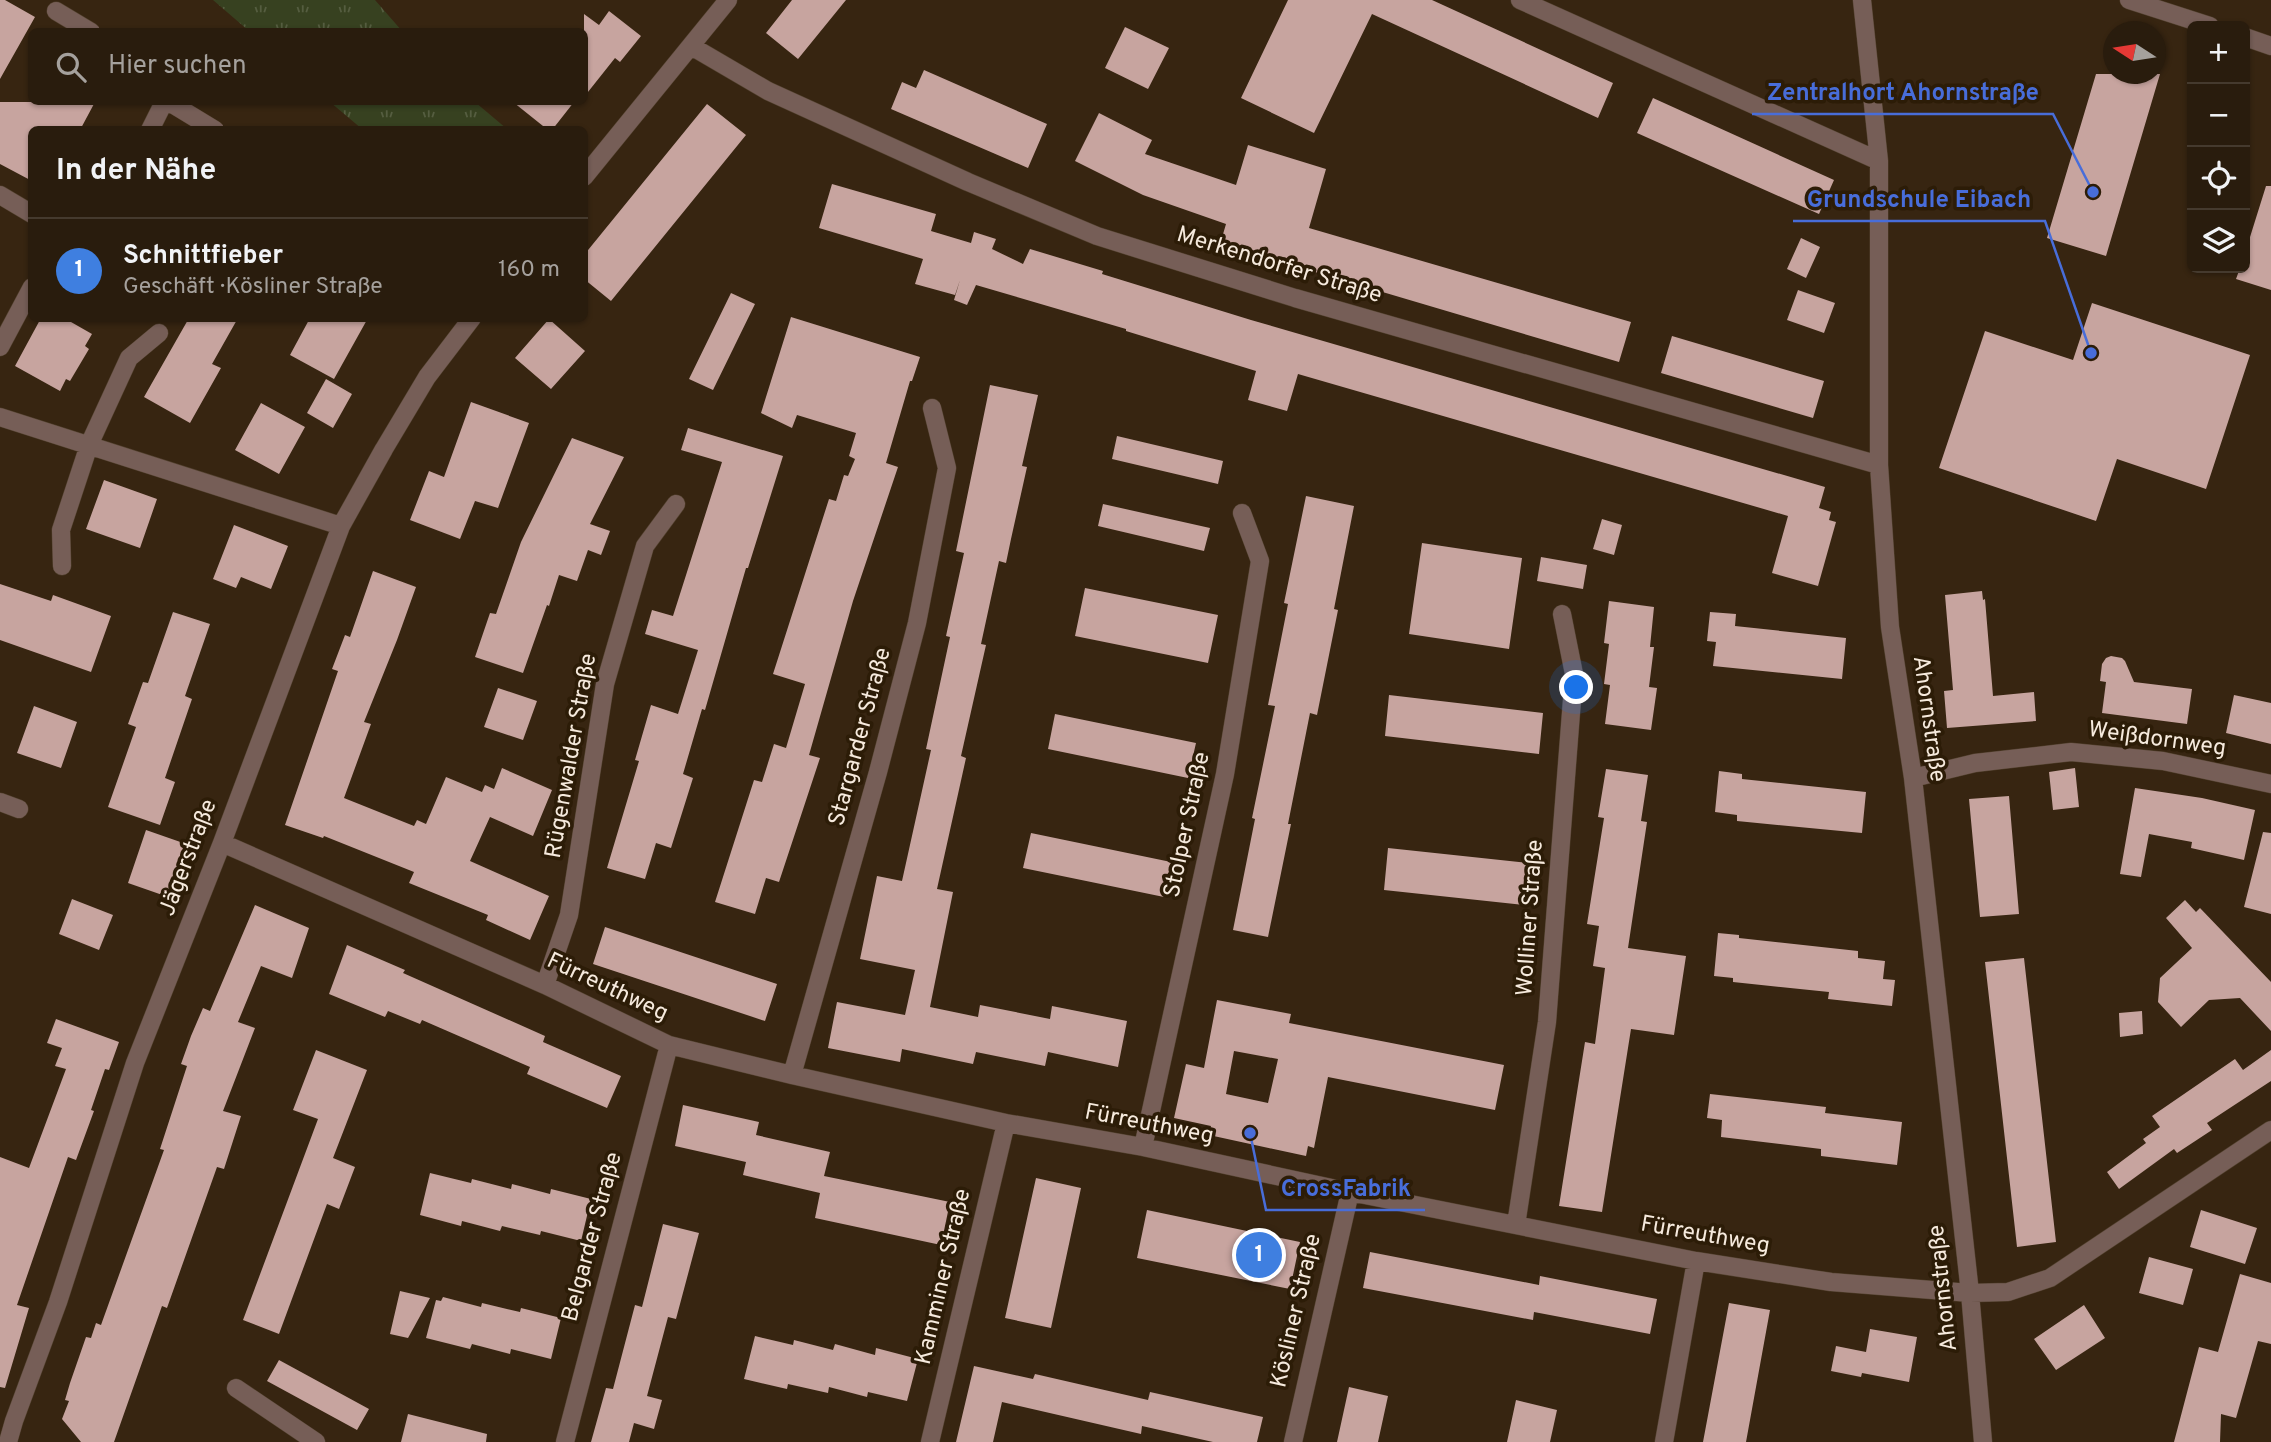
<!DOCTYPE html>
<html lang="de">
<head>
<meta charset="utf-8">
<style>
  :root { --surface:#291c0d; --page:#35291b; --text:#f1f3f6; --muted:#a5a19d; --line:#453a2e; --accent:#bca0f2 }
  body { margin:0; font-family:Overpass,sans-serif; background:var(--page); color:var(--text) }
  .controls { position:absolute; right:21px; top:21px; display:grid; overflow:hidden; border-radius:10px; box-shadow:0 2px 5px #0004 }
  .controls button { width:63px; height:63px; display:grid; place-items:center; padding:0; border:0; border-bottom:2px solid var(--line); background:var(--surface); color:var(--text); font:35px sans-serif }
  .compass { position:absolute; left:2103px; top:21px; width:63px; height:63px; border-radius:50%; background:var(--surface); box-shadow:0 2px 5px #0004; rotate:282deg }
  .you { position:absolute; left:1577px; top:688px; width:24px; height:24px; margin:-18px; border:5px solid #fff; border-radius:50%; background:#1a73e8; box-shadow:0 0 0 10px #1a73e833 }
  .badge { display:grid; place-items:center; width:46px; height:46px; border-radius:50%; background:var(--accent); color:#fff; font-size:23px; font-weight:700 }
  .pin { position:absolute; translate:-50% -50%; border:4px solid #fff; box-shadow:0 2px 7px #0006 }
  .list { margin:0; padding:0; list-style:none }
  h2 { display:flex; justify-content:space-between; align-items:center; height:91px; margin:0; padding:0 28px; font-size:30px }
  h2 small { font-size:23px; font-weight:400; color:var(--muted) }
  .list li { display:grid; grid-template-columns:46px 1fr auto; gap:21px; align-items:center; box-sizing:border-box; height:105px; padding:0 28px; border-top:2px solid var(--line) }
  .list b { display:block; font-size:26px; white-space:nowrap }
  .list p { margin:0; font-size:23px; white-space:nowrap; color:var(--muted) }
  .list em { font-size:23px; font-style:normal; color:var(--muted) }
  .icon { flex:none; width:38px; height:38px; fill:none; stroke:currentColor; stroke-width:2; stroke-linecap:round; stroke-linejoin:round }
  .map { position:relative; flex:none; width:2271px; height:1442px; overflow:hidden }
  .search { position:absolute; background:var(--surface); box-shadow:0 2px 5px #0004; left:28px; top:28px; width:560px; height:77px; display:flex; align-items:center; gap:18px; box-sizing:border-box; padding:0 24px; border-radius:10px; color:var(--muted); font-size:26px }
  .panel { position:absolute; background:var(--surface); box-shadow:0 2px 5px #0004; left:28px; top:126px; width:560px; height:196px; border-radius:10px }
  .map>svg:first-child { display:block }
  .grass { fill:url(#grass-tufts) }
  .building { fill:#c7a49f; fill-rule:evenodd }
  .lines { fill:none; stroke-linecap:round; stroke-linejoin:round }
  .minor-casing { stroke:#52412e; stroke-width:19 }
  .minor { stroke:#765e57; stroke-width:18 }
  .labels { text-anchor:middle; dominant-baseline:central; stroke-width:7; stroke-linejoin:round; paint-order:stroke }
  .street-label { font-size:23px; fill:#f6eadd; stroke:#2c1c07 }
  .leader { fill:none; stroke:#486dd9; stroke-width:2.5 }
  .callout-dot { fill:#486dd9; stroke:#2c1c07; stroke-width:2.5 }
  .callout-label { font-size:24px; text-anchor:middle; font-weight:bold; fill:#486dd9; stroke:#2c1c07; stroke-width:7; stroke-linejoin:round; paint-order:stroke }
</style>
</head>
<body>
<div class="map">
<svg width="2271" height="1442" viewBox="0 0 2271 1442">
  <defs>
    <pattern id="grass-tufts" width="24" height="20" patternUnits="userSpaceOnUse" patternTransform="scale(1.75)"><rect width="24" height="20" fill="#374120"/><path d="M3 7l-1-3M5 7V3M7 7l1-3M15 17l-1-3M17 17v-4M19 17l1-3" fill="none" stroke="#555d40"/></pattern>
  </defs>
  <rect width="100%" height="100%" fill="#372511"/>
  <path class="grass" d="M 213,0 L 375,0 L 402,31 L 249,31 Z
    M 330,102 L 475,102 L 507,129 L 362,129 Z"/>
  <path class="building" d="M 0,0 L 5,0 L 35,17 L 0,79 Z
    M 792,0 L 846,0 L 798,59 L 766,33 Z
    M 1288,0 L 1432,0 L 1613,83 L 1598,118 L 1372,14 L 1314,133 L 1241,98 Z
    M 609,11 L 641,36 L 620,62 L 615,58 L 584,97 L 584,14 L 599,25 Z
    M 1125,27 L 1169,48 L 1148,89 L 1105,68 Z
    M 924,70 L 1047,124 L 1028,168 L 891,109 L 902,82 L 916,88 Z
    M 2096,74 L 2160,74 L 2106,256 L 2047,238 Z
    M 1653,98 L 1834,180 L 1819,214 L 1637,133 Z
    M 0,102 L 95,102 L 80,130 L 32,130 L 32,181 L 0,164 Z
    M 513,102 L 574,102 L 552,130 L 548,130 Z
    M 707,104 L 746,135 L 611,301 L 584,279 L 584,255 Z
    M 1099,113 L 1152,140 L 1145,154 L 1236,185 L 1248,145 L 1326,169 L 1309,228 L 1631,322 L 1619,362 L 1315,272 L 1316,269 L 1221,241 L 1226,224 L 1143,195 L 1075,161 Z
    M 832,184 L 936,214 L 931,231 L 971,243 L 974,232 L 996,239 L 992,249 L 1023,264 L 1030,249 L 1103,271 L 1102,274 L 1251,320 L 1825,487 L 1819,508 L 1831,512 L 1829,520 L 1836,522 L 1818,586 L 1772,573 L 1788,516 L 1298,374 L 1287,411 L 1248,400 L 1256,371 L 1126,331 L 1126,329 L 976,285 L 967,305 L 954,300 L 960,280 L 955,295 L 915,284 L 923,259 L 819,228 Z
    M 2266,186 L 2271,186 L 2271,290 L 2236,279 L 2240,268 L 2245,268 L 2245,253 Z
    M 1801,238 L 1820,247 L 1806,278 L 1787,269 Z
    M 1798,290 L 1835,303 L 1824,333 L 1787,320 Z
    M 731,293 L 755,304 L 713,390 L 689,379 Z
    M 2092,303 L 2250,355 L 2206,489 L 2117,459 L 2096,521 L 1939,468 L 1985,331 L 2073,360 Z
    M 791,317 L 920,357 L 912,381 L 910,381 L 886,463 L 898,467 L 853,601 L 809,755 L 820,758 L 779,882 L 766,878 L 755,914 L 715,902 L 754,780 L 762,782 L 774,744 L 786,748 L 805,684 L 773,674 L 829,499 L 836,501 L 844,475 L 848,476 L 855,459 L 849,456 L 856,433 L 797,415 L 792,428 L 761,413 Z
    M 41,318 L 64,318 L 92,334 L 85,346 L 89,349 L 70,381 L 66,379 L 60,391 L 15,366 Z
    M 189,318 L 238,318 L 212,364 L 221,368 L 190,423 L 144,397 Z
    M 310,318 L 368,318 L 334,379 L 290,355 Z
    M 549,319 L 585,351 L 551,389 L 515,358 Z
    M 1672,336 L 1824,381 L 1813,418 L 1661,373 Z
    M 326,379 L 352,394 L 333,428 L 307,413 Z
    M 990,385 L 1038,395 L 1022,466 L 1027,467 L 1011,539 L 1006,563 L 999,561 L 981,644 L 986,645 L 961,756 L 966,758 L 937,889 L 953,892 L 930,1007 L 978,1017 L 980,1005 L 1050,1019 L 1052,1006 L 1127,1021 L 1118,1067 L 1048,1052 L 1045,1066 L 976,1052 L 973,1064 L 902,1049 L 900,1062 L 828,1048 L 837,1002 L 905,1015 L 915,970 L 860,959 L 877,876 L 902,881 L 931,750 L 926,749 L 950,637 L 946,636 L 964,553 L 956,551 Z
    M 471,402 L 529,423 L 498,508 L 475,501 L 460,539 L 410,520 L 429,471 L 444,477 Z
    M 261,403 L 305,427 L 279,474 L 235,450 Z
    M 688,428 L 783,456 L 748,568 L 746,568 L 705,710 L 702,709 L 683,774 L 693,778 L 671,848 L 656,843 L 645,879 L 607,868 L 639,761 L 635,760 L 651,705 L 678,714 L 698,650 L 645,634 L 652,610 L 673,616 L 722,462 L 681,450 Z
    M 1117,436 L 1223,461 L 1218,484 L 1112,459 Z
    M 572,438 L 624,457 L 590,524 L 610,531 L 601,555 L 588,550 L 577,581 L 559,575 L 549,606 L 547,605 L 523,673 L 475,657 L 490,613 L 496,614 L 521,542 Z
    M 104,480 L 157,499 L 140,548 L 86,529 Z
    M 1306,496 L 1354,506 L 1334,609 L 1338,610 L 1317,715 L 1310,713 L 1288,824 L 1291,824 L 1268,937 L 1233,930 L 1255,819 L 1252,818 L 1275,706 L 1268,705 L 1288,604 L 1284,603 Z
    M 1103,504 L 1210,528 L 1204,551 L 1098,526 Z
    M 1602,519 L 1622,525 L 1614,555 L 1593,549 Z
    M 234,525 L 288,546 L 271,589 L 241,577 L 236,588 L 213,579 Z
    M 1422,543 L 1522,558 L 1509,649 L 1409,634 Z
    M 1541,557 L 1587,565 L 1583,589 L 1537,581 Z
    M 373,571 L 416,587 L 397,640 L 364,722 L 371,724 L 344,798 L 414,826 L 417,820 L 426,824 L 446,777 L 482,792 L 485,785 L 494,789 L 502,768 L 552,790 L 533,836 L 490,817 L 470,861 L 549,896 L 530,940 L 486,920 L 488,915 L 409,883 L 414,872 L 324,836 L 323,838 L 285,825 L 338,671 L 332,669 L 345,635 L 350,637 Z
    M 0,584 L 51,601 L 53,595 L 111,616 L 91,672 L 0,640 Z
    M 1085,588 L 1218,615 L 1208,663 L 1075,636 Z
    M 1982,591 L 1983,600 L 1985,599 L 1993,696 L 2034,692 L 2036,721 L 1947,728 L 1944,691 L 1953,690 L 1945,595 Z
    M 1609,601 L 1654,607 L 1650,647 L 1654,647 L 1649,687 L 1657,688 L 1651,730 L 1605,724 L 1610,685 L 1604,684 L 1609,644 L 1604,643 Z
    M 173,612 L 210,624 L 185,696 L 192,699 L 165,778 L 175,782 L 160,825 L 108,807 L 136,727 L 128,724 L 143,682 L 148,683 Z
    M 1710,612 L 1736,614 L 1735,626 L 1846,638 L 1842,679 L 1713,666 L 1716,642 L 1707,641 Z
    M 2111,656 L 2122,658 L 2125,661 L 2134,682 L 2192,689 L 2187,724 L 2102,713 L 2106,682 L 2100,681 L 2102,664 L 2106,658 Z
    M 498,688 L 537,701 L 523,740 L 484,727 Z
    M 1389,695 L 1543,713 L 1539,754 L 1385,736 Z
    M 2234,695 L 2271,703 L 2271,744 L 2226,733 Z
    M 34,706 L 77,722 L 61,768 L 17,753 Z
    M 1055,714 L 1196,743 L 1188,778 L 1048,749 Z
    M 2075,768 L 2079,807 L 2053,810 L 2049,772 Z
    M 1606,769 L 1648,775 L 1641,821 L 1647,822 L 1628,948 L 1686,956 L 1674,1035 L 1631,1029 L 1602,1212 L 1559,1206 L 1585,1042 L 1595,1044 L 1605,968 L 1593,966 L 1599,926 L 1587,924 L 1604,818 L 1598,817 Z
    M 1719,771 L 1742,774 L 1742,779 L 1866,792 L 1862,833 L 1737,821 L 1737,815 L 1715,812 Z
    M 2135,788 L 2202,798 L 2255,810 L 2244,860 L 2191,848 L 2192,842 L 2149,834 L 2141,877 L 2120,874 Z
    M 2009,796 L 2019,914 L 1980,917 L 1969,799 Z
    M 146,830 L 189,845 L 171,898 L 128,883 Z
    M 2263,832 L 2271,833 L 2271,914 L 2244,907 Z
    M 1031,833 L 1171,862 L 1164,897 L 1023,868 Z
    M 1388,848 L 1528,863 L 1524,905 L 1384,890 Z
    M 72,899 L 113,915 L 99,950 L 59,934 Z
    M 2185,900 L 2196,912 L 2200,908 L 2271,982 L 2271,1031 L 2240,998 L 2209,1000 L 2181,1027 L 2158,1002 L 2160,978 L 2192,948 L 2166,918 Z
    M 255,905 L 309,928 L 292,978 L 261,966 L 238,1022 L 255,1028 L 223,1111 L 241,1116 L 224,1169 L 217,1167 L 167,1308 L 162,1306 L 114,1442 L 81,1442 L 62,1419 L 69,1401 L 65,1400 L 70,1383 L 86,1337 L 91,1338 L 96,1323 L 101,1325 L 164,1150 L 160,1149 L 187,1066 L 181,1064 L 191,1036 L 203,1008 L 210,1011 Z
    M 605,927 L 777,984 L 765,1021 L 593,964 Z
    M 1718,933 L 1739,935 L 1739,938 L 1858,951 L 1858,958 L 1885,961 L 1883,979 L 1895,980 L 1892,1006 L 1828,999 L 1829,992 L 1733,982 L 1733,978 L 1714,976 Z
    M 347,945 L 405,970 L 403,973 L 545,1036 L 543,1042 L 621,1076 L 607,1108 L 527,1074 L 530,1067 L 422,1020 L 420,1024 L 388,1011 L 385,1017 L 329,994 Z
    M 2024,958 L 2056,1242 L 2017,1247 L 1985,962 Z
    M 1217,1000 L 1291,1014 L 1289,1023 L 1504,1065 L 1495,1110 L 1328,1077 L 1314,1148 L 1308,1146 L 1306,1156 L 1209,1135 L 1211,1126 L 1174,1118 L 1186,1064 L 1204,1068 ZM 1234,1051 L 1278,1059 L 1268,1103 L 1226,1094 Z
    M 2142,1011 L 2143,1034 L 2120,1037 L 2119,1013 Z
    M 56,1019 L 119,1042 L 109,1070 L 105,1069 L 91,1110 L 94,1111 L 76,1160 L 68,1157 L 17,1305 L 29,1308 L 5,1388 L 0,1387 L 0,1157 L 29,1168 L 66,1069 L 55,1066 L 62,1048 L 47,1043 Z
    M 316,1050 L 367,1070 L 333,1158 L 355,1167 L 339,1209 L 327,1204 L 279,1334 L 243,1320 L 318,1119 L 293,1110 Z
    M 2271,1050 L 2271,1081 L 2207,1123 L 2212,1130 L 2177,1153 L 2174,1149 L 2119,1189 L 2107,1172 L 2146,1143 L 2143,1139 L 2160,1127 L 2152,1116 L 2235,1059 L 2243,1070 Z
    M 1710,1094 L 1826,1107 L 1825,1113 L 1902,1122 L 1897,1165 L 1821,1156 L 1821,1149 L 1721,1137 L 1722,1120 L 1707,1118 Z
    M 683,1105 L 759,1122 L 756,1135 L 830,1152 L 824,1176 L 950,1202 L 941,1245 L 815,1218 L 820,1193 L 743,1175 L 746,1162 L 675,1146 Z
    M 430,1173 L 471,1183 L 472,1179 L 511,1189 L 512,1184 L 550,1194 L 551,1189 L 591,1199 L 581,1241 L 541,1231 L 540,1235 L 502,1226 L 500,1231 L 462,1221 L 461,1226 L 420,1215 Z
    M 1036,1178 L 1081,1188 L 1051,1328 L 1005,1318 Z
    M 1147,1210 L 1300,1242 L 1290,1289 L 1137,1258 Z
    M 2201,1210 L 2257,1228 L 2245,1264 L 2190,1247 Z
    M 663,1224 L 699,1233 L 676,1319 L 668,1317 L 647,1396 L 662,1400 L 654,1429 L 634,1423 L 629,1442 L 591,1442 L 606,1388 L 613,1389 L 635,1305 L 642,1307 Z
    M 1370,1252 L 1539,1285 L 1540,1276 L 1657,1299 L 1650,1334 L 1534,1312 L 1533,1320 L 1363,1288 Z
    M 2149,1257 L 2193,1269 L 2183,1305 L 2139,1293 Z
    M 2240,1274 L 2271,1283 L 2271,1344 L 2258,1341 L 2236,1418 L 2221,1414 L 2220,1442 L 2174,1442 L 2199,1347 L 2218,1352 Z
    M 400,1291 L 430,1298 L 408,1338 L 390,1334 Z
    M 443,1297 L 481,1307 L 482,1303 L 520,1312 L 521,1308 L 561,1318 L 551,1359 L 511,1349 L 510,1354 L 472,1344 L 470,1349 L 426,1338 L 436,1300 L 441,1301 Z
    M 1729,1303 L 1770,1310 L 1746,1442 L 1703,1442 Z
    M 2084,1305 L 2105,1338 L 2056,1370 L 2034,1339 Z
    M 1870,1329 L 1917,1337 L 1909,1382 L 1862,1373 L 1861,1377 L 1831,1371 L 1836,1346 L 1866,1352 Z
    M 755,1336 L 793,1345 L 794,1340 L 833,1350 L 835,1344 L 875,1355 L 876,1348 L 918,1359 L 907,1401 L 868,1392 L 867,1397 L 829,1387 L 828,1393 L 788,1384 L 787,1389 L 744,1379 Z
    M 279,1360 L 369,1409 L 357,1430 L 267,1381 Z
    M 974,1366 L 1033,1379 L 1035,1374 L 1148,1400 L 1150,1392 L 1263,1417 L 1257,1442 L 1213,1442 L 1142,1426 L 1141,1434 L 1002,1402 L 993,1442 L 956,1442 Z
    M 1349,1387 L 1388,1396 L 1378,1442 L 1337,1442 Z
    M 1516,1400 L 1557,1410 L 1550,1442 L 1507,1442 Z
    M 408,1414 L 487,1434 L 486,1442 L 401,1442 Z"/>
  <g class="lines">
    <defs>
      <path id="minor" d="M 1520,0 L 1879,161
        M 1862,0 L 1879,161 L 1879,465 L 1890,627 L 1913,778 L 1970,1293 L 1983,1442
        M 2129,0 L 2210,26
        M 56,11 L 91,32
        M 2245,37 L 2271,46
        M 691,46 L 768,91 L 968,182 L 1097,236 L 1295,298 L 1879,465
        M 169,102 L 215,130
        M 150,130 L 164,102
        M 584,177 L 728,0
        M 0,195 L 32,214
        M 0,347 L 32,287
        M 0,417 L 341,526
        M 62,566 L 61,530 L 89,445 L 129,358 L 159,333
        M 1913,778 L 1975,763 L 2071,752 L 2163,761 L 2271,784
        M 0,802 L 19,809
        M 222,843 L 545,985 L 669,1045 L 792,1075 L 1006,1123 L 1143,1147 L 1350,1192 L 1696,1261 L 1831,1282 L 1970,1293 L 2008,1292 L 2050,1278 L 2271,1130
        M 545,985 L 569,915 L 605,684 L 645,546 L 676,504
        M 792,1075 L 878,772 L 917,623 L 947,468 L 932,408
        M 1143,1147 L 1225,774 L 1260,561 L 1242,513
        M 1516,1225 L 1547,1022 L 1574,674 L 1562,614
        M 236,1388 L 316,1442
        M 8,1442 L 14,1421 L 58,1302 L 135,1063 L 222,843 L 341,526 L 384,449 L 427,377 L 472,318
        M 565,1442 L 669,1045
        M 930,1442 L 1006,1123
        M 1293,1442 L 1350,1192
        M 1664,1442 L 1696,1261"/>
    </defs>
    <use href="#minor" class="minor-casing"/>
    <use href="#minor" class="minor"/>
  </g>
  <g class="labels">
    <g class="street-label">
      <text transform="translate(1279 266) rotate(17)">Merkendorfer Straße</text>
      <text transform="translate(1928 719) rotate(82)">Ahornstraße</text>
      <text transform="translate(861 737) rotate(-75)">Stargarder Straße</text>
      <text transform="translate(2157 740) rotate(8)">Weißdornweg</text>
      <text transform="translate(572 756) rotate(-80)">Rügenwalder Straße</text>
      <text transform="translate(1188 825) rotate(-78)">Stolper Straße</text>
      <text transform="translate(189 858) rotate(-69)">Jägerstraße</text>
      <text transform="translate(1531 918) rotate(-86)">Wolliner Straße</text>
      <text transform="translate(607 988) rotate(25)">Fürreuthweg</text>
      <text transform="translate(1149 1125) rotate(11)">Fürreuthweg</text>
      <text transform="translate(1705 1236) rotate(10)">Fürreuthweg</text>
      <text transform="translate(593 1237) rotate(-75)">Belgarder Straße</text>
      <text transform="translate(944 1277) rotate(-77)">Kamminer Straße</text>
      <text transform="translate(1944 1288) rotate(-96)">Ahornstraße</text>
      <text transform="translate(1297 1311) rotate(-77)">Kösliner Straße</text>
    </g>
  </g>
  <path class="leader" d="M2093 192L2053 114H1752M2091 353L2045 221H1793M1250 1133L1266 1210H1425"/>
  <g class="callout-dot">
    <circle cx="2093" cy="192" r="7"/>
    <circle cx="2091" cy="353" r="7"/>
    <circle cx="1250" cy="1133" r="7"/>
  </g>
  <g class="callout-label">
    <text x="1903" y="100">Zentralhort Ahornstraße</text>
    <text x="1919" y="207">Grundschule Eibach</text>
    <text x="1346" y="1196">CrossFabrik</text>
  </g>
</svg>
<div class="controls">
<button>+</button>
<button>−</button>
<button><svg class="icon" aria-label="locate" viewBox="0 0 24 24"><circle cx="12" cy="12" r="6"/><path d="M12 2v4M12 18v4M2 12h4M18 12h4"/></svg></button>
<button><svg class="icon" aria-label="layers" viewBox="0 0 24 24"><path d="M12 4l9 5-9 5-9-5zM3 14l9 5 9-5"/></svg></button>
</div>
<svg class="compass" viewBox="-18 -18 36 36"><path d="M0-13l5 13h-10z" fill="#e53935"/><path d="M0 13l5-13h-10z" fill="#a5a19d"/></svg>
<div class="you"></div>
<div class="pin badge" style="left:1259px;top:1255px;background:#3f7fe0">1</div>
<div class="search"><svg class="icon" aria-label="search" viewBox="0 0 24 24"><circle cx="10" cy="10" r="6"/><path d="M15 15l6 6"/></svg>Hier suchen</div>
<section class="panel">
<h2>In der Nähe<small></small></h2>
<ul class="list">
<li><span class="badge" style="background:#3f7fe0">1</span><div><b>Schnittfieber</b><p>Geschäft · Kösliner Straße</p></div><em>160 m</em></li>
</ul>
</section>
</div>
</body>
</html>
